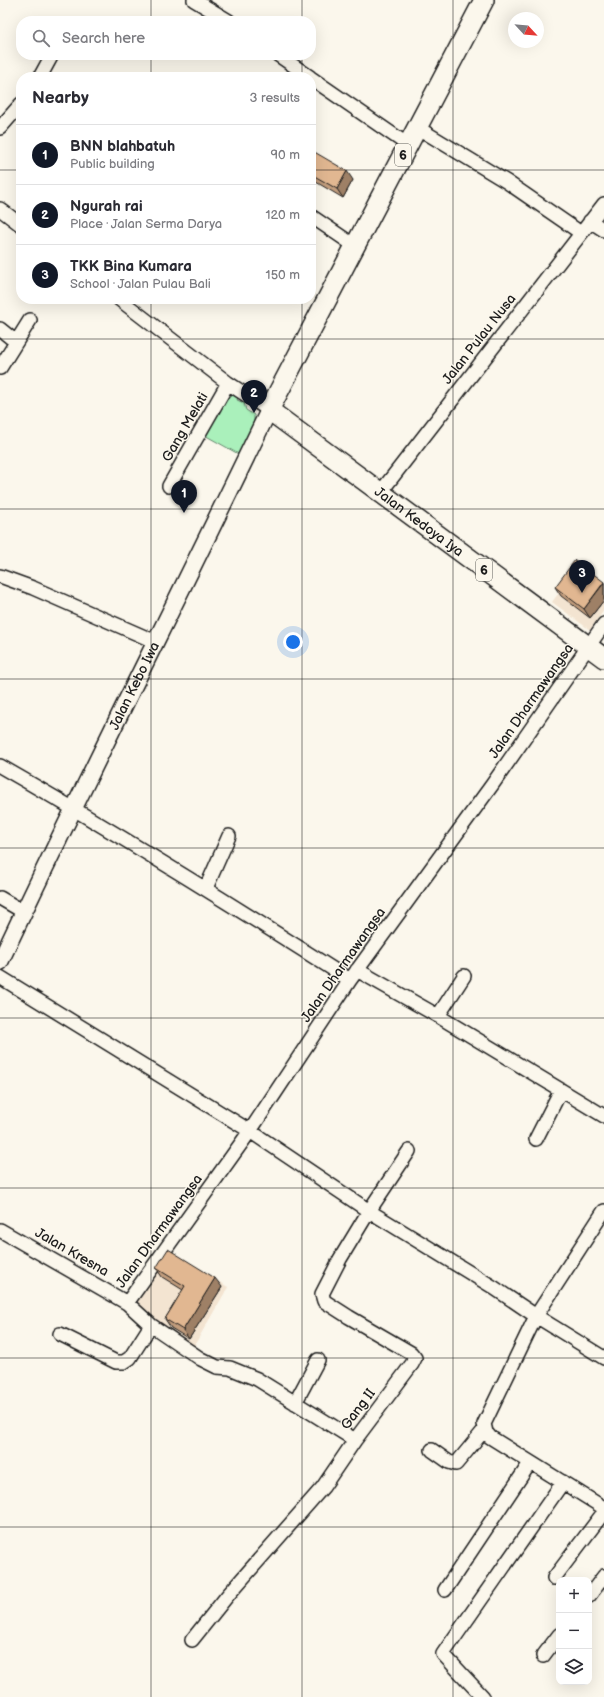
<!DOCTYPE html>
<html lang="en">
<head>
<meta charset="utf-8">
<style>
  :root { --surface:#fff; --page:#f7f7f7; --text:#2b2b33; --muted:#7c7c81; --line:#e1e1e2; --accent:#111827 }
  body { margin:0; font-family:"Balsamiq Sans",sans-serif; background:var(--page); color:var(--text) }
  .controls { position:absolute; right:12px; bottom:12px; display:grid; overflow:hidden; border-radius:8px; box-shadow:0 4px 16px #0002 }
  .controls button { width:36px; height:36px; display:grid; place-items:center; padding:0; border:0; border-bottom:1px solid var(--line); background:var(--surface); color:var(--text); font:20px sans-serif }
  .compass { position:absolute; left:508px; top:12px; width:36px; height:36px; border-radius:50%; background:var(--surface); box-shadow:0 4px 16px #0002; rotate:116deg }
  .you { position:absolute; left:293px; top:642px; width:14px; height:14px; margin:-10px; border:3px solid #fff; border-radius:50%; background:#1a73e8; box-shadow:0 0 0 6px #1a73e833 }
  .badge { display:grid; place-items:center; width:26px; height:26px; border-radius:50%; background:var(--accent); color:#fff; font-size:13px; font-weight:700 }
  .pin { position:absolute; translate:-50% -33px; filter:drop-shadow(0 1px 2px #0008) }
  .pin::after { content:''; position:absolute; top:21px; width:14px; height:12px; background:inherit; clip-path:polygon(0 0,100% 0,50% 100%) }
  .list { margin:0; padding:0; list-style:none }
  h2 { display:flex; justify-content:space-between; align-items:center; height:52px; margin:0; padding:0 16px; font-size:17px }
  h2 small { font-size:13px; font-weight:400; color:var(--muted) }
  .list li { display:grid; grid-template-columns:26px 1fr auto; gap:12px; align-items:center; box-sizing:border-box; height:60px; padding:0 16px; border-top:1px solid var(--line) }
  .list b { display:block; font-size:15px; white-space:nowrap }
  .list p { margin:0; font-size:13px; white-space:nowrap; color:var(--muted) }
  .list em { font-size:13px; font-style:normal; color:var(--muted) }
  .icon { flex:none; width:22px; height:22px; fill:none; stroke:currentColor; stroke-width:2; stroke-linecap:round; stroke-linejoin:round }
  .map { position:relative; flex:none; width:604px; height:1697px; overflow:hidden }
  .search { position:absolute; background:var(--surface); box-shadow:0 4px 16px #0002; left:16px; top:16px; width:300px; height:44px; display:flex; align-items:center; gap:10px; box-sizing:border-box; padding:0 14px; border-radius:16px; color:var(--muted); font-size:15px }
  .panel { position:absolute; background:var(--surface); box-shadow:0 4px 16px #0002; left:16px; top:72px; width:300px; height:232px; border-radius:16px }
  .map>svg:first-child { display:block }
  .built { fill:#f3e4d1 }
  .green { fill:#aaf0bb; stroke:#63866c }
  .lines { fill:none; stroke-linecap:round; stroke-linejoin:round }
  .minor-casing { stroke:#1c1c1c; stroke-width:16 }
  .major-casing { stroke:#1c1c1c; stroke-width:19 }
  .highway-casing { stroke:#1c1c1c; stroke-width:22 }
  .minor { stroke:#fbf7ec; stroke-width:13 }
  .major { stroke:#fbf7ec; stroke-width:16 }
  .highway { stroke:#fbf7ec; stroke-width:19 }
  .wall { fill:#c29d7d; stroke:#1c1c1c }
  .shaded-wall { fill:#9e8066; stroke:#1c1c1c }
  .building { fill:#e1b791; stroke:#1c1c1c }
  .grid { fill:none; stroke:#1c1c1c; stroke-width:1; stroke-opacity:0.55 }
  .labels { text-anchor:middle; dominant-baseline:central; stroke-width:3; stroke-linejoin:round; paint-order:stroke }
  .shield { fill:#fbf7ec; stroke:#5f5e5a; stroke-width:1 }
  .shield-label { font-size:13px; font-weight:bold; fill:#1c1c1c }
  .street-label { font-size:14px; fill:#1c1c1c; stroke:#fbf7ec }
</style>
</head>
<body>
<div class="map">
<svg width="604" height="1697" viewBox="0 0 604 1697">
  <rect width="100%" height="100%" fill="#fbf7ec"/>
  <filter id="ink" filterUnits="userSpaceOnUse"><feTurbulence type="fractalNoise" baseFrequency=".025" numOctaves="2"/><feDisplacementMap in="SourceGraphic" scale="8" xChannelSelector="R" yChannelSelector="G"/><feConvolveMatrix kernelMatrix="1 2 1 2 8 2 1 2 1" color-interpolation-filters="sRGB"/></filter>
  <g filter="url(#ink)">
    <path class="built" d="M 580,565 L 604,583 L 604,610 L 590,630 L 552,602 Z
      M 168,1252 L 228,1287 L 194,1346 L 136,1311 L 134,1301 Z"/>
    <path class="green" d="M 226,391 L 231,396 L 234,392 L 239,396 L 237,400 L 244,403 L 246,410 L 254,415 L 254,430 L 242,456 L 201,433 Z"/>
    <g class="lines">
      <defs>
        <path id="minor" d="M 194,0 L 229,21
          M 278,55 L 310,77
          M 40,77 L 52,55
          M 311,78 L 408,145
          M 0,128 L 21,104
          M 418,128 L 507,182 L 581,233
          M 0,209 L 21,225
          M 311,216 L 355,246
          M 590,221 L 604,230
          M 119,299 L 228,383 L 269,410
          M 0,329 L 16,342
          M 0,368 L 30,320
          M 169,486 L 228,383
          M 380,493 L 604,204
          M 0,576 L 33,588 L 156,642
          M 0,766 C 119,834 234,906 350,980
          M 206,888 L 229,836
          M 0,898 L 24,912
          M 357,970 L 438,1016 L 604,1116
          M 0,977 L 250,1131 L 369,1211 L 493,1287 L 536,1316 L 604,1358
          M 438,1016 L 464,976
          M 536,1139 L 561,1090
          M 604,1211 L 536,1316 L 484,1424 L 486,1432 L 490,1437 L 604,1508
          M 0,1230 L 127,1303 L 151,1325 L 201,1359 L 217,1367 L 230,1368 L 257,1379 L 355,1440
          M 127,1303 L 250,1131 L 350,980 L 492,785 L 604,624
          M 60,1334 L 116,1362 L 124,1362 L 130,1358 L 151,1325
          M 295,1403 L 318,1360
          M 432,1450 L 449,1462 L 456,1464 L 485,1429
          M 554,1578 L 604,1512
          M 445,1590 L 530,1463
          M 589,1596 L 604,1576
          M 192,1640 L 228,1595 L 323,1487 L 355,1440 L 412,1364 L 415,1358 L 411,1353 L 349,1317 L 324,1301 L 322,1294 L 340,1259 L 369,1211 L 409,1151
          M 543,1656 L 559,1635
          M 483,1697 L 443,1654 L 563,1482"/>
        <g id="major">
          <path id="s1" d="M 0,962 C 87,777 180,595 269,410"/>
        </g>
        <g id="highway">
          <path id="s2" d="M 484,0 L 269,410 L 604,658"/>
        </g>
      </defs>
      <use href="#minor" class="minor-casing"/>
      <use href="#major" class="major-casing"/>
      <use href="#highway" class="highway-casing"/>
      <use href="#minor" class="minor"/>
      <use href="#major" class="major"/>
      <use href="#highway" class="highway"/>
    </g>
    <path class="wall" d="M 311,150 L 353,180 L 343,198 L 311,179 Z
      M 604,582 L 604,600 L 590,618 L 561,596 L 555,587 Z
      M 156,1268 L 222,1287 L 189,1339 L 171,1328 L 165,1319 L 183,1290 L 162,1277 Z"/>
    <path class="shaded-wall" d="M 347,171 L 353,180 L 343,198 L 337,189 Z
      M 604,583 L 604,600 L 590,618 L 584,609 Z
      M 215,1278 L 222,1287 L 189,1339 L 183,1330 Z"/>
    <path class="building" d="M 311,150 L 347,171 L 337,189 L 311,174 Z
      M 575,560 L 604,582 L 584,609 L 555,587 Z
      M 168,1249 L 215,1278 L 183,1330 L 165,1319 L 185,1286 L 156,1268 Z"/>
  </g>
  <path class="grid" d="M 151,0 L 151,21M 302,0 L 302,21M 453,0 L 453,1697M 151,55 L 151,77M 302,55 L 302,77M 0,170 L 21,170M 311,170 L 604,170M 151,299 L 151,1697M 302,299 L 302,1697M 0,339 L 604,339M 0,509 L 604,509M 0,679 L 604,679M 0,848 L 604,848M 0,1018 L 604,1018M 0,1188 L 604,1188M 0,1358 L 604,1358M 0,1527 L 604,1527"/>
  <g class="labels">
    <g class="shield">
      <rect x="395" y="144" width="16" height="22" rx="3"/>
      <rect x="476" y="559" width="16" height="22" rx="3"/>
    </g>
    <g class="shield-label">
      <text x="403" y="155">6</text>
      <text x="484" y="570">6</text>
    </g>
    <g class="street-label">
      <text transform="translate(479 339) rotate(-52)">Jalan Pulau Nusa</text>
      <text transform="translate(185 427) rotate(-60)">Gang Melati</text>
      <text stroke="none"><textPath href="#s2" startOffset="650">Jalan Kedoya Iya</textPath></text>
      <text stroke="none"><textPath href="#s1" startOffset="307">Jalan Kebo Iwa</textPath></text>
      <text transform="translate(531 701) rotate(-55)">Jalan Dharmawangsa</text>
      <text transform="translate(343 965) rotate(-55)">Jalan Dharmawangsa</text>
      <text transform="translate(159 1231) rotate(-54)">Jalan Dharmawangsa</text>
      <text transform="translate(72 1252) rotate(30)">Jalan Kresna</text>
      <text transform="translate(358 1409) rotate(-53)">Gang II</text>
    </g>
  </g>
</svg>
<div class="controls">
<button>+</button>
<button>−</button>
<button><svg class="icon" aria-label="layers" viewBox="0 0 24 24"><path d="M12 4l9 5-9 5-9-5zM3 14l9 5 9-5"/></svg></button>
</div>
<svg class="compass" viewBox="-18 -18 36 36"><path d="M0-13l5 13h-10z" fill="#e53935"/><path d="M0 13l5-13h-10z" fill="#7c7c81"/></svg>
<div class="you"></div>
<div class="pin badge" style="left:184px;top:513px">1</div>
<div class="pin badge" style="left:254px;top:413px">2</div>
<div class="pin badge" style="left:582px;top:593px">3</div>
<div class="search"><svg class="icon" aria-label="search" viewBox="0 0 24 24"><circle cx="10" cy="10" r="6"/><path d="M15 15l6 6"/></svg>Search here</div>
<section class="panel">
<h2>Nearby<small>3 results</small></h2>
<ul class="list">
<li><span class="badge">1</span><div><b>BNN blahbatuh</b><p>Public building</p></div><em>90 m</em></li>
<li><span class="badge">2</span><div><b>Ngurah rai</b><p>Place · Jalan Serma Darya</p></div><em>120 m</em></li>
<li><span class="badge">3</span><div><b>TKK Bina Kumara</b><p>School · Jalan Pulau Bali</p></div><em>150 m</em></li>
</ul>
</section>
</div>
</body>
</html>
